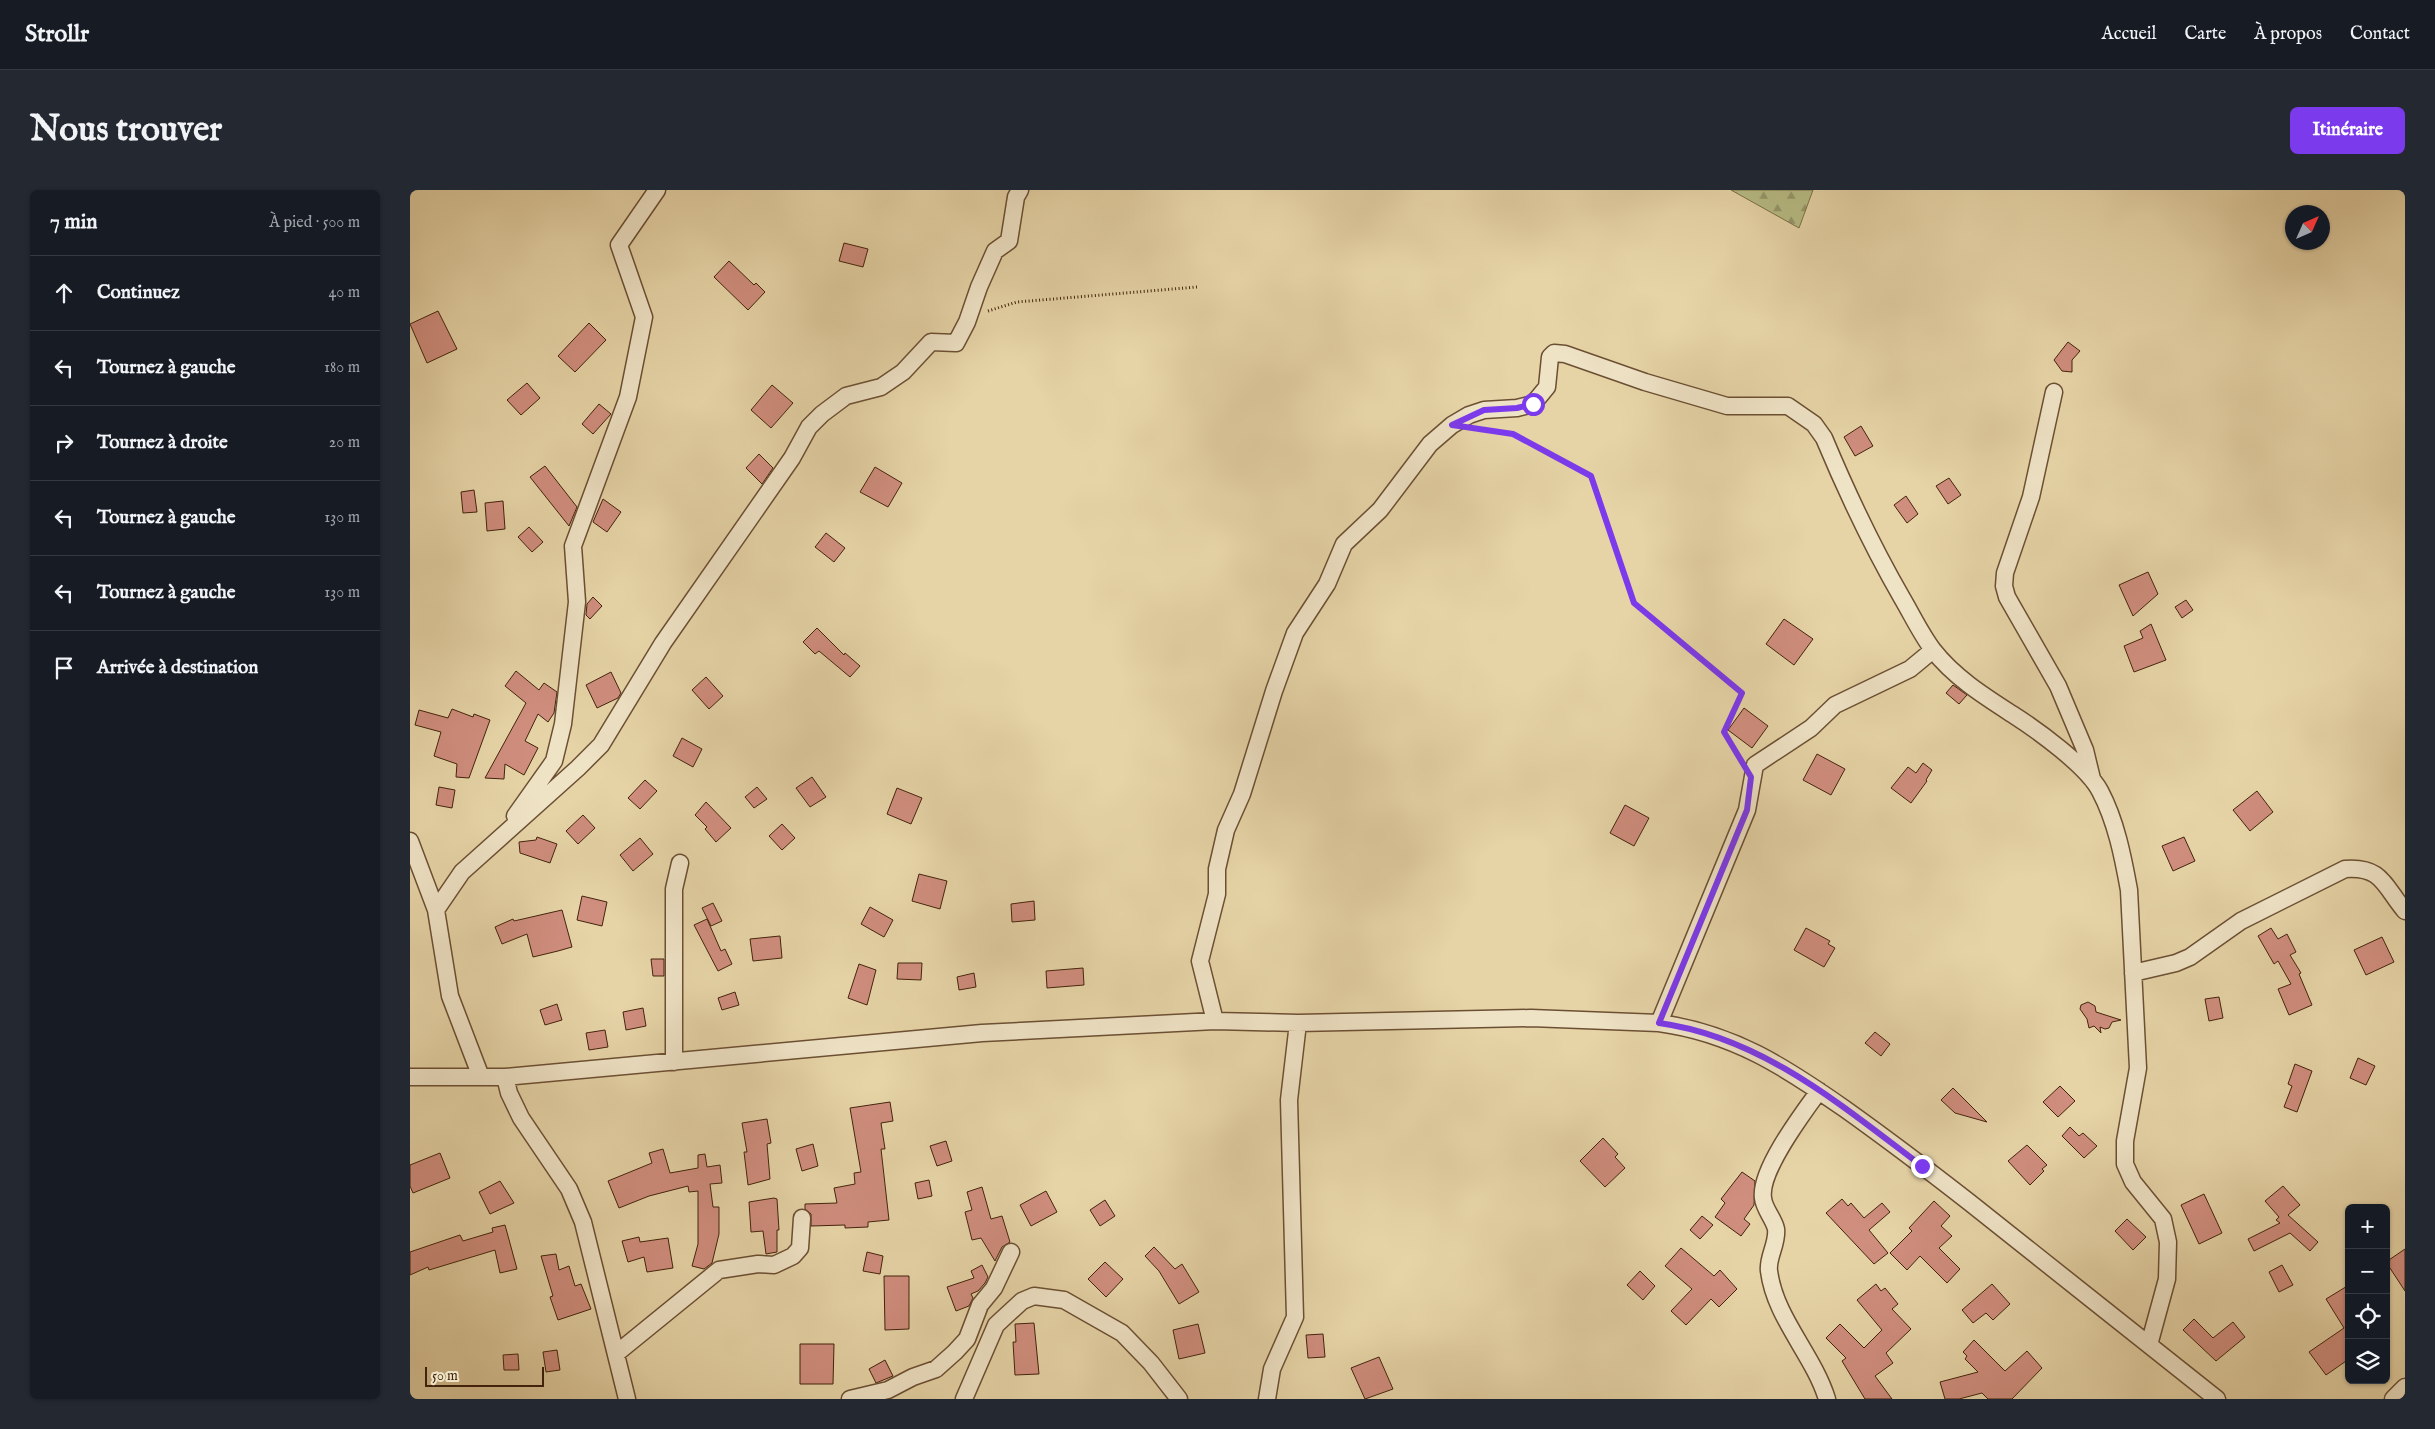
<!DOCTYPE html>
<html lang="fr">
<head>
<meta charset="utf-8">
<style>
  :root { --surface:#171b24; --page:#242831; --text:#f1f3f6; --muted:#9ea1a6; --line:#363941; --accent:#7c3aed }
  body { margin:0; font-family:"IM FELL English",serif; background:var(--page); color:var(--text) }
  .controls { position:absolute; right:15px; bottom:15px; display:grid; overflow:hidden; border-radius:8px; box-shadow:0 1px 4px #0004 }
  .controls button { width:45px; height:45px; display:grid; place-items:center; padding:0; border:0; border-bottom:1px solid var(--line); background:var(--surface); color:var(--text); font:25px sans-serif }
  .compass { position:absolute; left:1875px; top:15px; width:45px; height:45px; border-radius:50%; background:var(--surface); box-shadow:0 1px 4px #0004; rotate:45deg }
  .scale { position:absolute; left:15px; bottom:12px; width:119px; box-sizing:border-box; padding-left:5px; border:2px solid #43230c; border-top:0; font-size:14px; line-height:18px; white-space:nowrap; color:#43230c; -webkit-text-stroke:4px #efe3c6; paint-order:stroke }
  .stop { position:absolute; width:15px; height:15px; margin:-11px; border:4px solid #7c3aed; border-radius:50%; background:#fff }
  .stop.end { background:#7c3aed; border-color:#fff; box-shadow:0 1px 5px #0008 }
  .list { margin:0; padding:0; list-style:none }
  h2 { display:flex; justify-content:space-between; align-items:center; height:65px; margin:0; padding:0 20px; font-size:21px }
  h2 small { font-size:16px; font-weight:400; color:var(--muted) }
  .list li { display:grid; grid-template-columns:32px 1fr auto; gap:15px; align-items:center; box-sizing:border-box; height:75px; padding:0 20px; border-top:1px solid var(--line) }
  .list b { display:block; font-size:19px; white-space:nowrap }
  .list em { font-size:16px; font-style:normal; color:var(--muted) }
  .icon { flex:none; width:28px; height:28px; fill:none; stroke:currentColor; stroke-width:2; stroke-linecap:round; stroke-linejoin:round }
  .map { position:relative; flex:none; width:1995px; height:1209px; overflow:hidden; border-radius:8px }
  header { display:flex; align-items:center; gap:30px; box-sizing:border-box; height:70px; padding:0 25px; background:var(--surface); border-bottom:1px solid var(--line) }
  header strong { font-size:24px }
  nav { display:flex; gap:28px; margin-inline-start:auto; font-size:18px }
  .intro { display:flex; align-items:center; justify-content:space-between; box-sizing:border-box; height:120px; padding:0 30px }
  h1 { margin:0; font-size:35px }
  .button { padding:12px 22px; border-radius:8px; background:var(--accent); color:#fff; font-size:18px; font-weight:700 }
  main { display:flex; gap:30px; padding:0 30px }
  aside { flex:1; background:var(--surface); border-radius:8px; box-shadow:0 1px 4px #0004 }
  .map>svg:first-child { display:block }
  .forest { fill:url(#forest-firs); stroke:#7d7048 }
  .building { fill:#d08e7e; stroke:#43230c }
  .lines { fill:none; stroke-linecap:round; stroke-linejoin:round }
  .minor-casing { stroke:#6c4f33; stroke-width:19 }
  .path { stroke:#43230c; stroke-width:3; stroke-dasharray:1 2.5; stroke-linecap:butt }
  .minor { stroke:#efe3c6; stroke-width:16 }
  .route { stroke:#7c3aed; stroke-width:6 }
</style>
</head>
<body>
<header>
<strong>Strollr</strong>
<nav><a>Accueil</a><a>Carte</a><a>À propos</a><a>Contact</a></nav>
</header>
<div class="intro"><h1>Nous trouver</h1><a class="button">Itinéraire</a></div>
<main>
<aside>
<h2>7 min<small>À pied · 500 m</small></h2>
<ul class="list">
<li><svg class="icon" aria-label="ahead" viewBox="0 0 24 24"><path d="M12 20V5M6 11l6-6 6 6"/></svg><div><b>Continuez</b></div><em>40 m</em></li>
<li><svg class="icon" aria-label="left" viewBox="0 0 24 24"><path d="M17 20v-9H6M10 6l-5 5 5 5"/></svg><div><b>Tournez à gauche</b></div><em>180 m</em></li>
<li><svg class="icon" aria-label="right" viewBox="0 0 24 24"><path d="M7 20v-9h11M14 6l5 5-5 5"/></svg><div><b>Tournez à droite</b></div><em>20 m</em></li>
<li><svg class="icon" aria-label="left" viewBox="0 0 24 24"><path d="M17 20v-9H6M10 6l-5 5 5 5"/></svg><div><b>Tournez à gauche</b></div><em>130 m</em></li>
<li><svg class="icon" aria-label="left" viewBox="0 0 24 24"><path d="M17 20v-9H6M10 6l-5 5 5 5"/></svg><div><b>Tournez à gauche</b></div><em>130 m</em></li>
<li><svg class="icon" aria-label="arrive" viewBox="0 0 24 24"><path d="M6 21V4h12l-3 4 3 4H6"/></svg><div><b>Arrivée à destination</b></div></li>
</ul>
</aside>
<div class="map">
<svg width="1995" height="1209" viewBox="0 0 1995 1209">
  <defs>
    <pattern id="forest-firs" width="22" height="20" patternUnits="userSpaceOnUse" patternTransform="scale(1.25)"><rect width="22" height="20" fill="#b7bc85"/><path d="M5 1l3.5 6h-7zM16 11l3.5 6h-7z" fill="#96986b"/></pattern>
  </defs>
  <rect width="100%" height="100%" fill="#e6d4a7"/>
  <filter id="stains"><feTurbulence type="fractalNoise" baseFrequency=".004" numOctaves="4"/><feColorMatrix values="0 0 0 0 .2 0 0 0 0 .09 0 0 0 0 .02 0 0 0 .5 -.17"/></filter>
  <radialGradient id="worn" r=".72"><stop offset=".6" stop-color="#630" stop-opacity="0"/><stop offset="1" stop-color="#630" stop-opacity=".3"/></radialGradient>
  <path class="forest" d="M 1321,0 L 1403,0 L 1389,38 Z"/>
  <path class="building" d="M 434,53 L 458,59 L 453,77 L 429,71 Z
    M 319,71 L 344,95 L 346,93 L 355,102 L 338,120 L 304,87 Z
    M 28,121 L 47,159 L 17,173 L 0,134 Z
    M 179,133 L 196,150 L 165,182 L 148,166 Z
    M 1658,152 L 1670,161 L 1662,170 L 1662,182 L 1652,181 L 1644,170 Z
    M 117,193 L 130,208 L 111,225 L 97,210 Z
    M 362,195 L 383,213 L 361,238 L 341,220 Z
    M 189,214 L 201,224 L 183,244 L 172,234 Z
    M 1451,236 L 1463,256 L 1445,266 L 1434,247 Z
    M 349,264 L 363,278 L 352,294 L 336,278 Z
    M 135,276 L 167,317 L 159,336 L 120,287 Z
    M 465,277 L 492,293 L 478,317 L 450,302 Z
    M 1539,288 L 1551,305 L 1538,314 L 1526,296 Z
    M 64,300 L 67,322 L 53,323 L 51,302 Z
    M 1496,306 L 1508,324 L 1497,333 L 1484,315 Z
    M 193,309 L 211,322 L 197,342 L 183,332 Z
    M 93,311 L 95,339 L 77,341 L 75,313 Z
    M 119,337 L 133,352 L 122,362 L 108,347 Z
    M 416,343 L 435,358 L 424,372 L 405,357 Z
    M 1738,382 L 1748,404 L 1723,426 L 1709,395 Z
    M 183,407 L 192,416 L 180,429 L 176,425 L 177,414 Z
    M 1776,410 L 1783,420 L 1772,428 L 1765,417 Z
    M 1374,429 L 1403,449 L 1384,475 L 1356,454 Z
    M 1741,434 L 1756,470 L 1724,482 L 1714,456 L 1733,448 L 1730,441 Z
    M 407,438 L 434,465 L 435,463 L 450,476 L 440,487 L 409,461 L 405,464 L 393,452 Z
    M 106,481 L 129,500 L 134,493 L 147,502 L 144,523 L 138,532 L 128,524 L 115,551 L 128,558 L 114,585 L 95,574 L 94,589 L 75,588 L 116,513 L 95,496 Z
    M 201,482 L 211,503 L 208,508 L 187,518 L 176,495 Z
    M 296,487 L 313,506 L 299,519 L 282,500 Z
    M 1543,495 L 1557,505 L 1549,514 L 1536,503 Z
    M 1334,518 L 1358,536 L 1342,558 L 1318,540 Z
    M 42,519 L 63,527 L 64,524 L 80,530 L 59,588 L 46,587 L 47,574 L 24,566 L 31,542 L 5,535 L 9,520 L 38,528 Z
    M 272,548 L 292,559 L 283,577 L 263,566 Z
    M 1407,564 L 1435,579 L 1421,605 L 1393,590 Z
    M 1513,573 L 1522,580 L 1516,590 L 1517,591 L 1501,613 L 1481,598 L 1498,577 L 1506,583 Z
    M 402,587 L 416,607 L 400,617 L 386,598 Z
    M 235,590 L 247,601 L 230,619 L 218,608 Z
    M 29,597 L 45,600 L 42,618 L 26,615 Z
    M 347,597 L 357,609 L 344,618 L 335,607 Z
    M 487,598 L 512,608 L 501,634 L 477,624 Z
    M 1847,601 L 1863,622 L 1840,641 L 1823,620 Z
    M 296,612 L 321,638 L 306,652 L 295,639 L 297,637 L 285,625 Z
    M 1215,615 L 1239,628 L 1224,656 L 1200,643 Z
    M 173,625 L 185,638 L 168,654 L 156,641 Z
    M 372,634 L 385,648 L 372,660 L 359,646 Z
    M 127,647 L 147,654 L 140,673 L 110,663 L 109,652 L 126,650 Z
    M 1774,647 L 1785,671 L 1763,681 L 1752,656 Z
    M 230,648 L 243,664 L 223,681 L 210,665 Z
    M 509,684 L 537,691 L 530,719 L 502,711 Z
    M 172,706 L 197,712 L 192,736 L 167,730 Z
    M 624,711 L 625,730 L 602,732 L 601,714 Z
    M 303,713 L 312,731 L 301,736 L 292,718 Z
    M 460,717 L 483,730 L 474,747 L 451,734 Z
    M 152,720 L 162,757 L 148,761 L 123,767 L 117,744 L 92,754 L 85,737 L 103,729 L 104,731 Z
    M 297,729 L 311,761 L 315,759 L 322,774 L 308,781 L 284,735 Z
    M 1396,738 L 1420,751 L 1418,754 L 1425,758 L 1414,777 L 1384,760 Z
    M 1861,738 L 1868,749 L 1877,744 L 1886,762 L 1880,765 L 1891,783 L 1889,784 L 1902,815 L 1879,825 L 1868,799 L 1881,794 L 1868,771 L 1864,774 L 1848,746 Z
    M 370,746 L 372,768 L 343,771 L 340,749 Z
    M 1972,747 L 1984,772 L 1956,785 L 1944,760 Z
    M 241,769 L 254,769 L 254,786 L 243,786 Z
    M 488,773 L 512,773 L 511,790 L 487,789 Z
    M 449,774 L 466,780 L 457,815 L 438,808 Z
    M 673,778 L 674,795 L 637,798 L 636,781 Z
    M 564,783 L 566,797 L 549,800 L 547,787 Z
    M 325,802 L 329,815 L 312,820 L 308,808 Z
    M 1809,807 L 1813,828 L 1799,831 L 1795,809 Z
    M 1678,812 L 1685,816 L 1686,822 L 1711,830 L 1702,832 L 1699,838 L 1695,839 L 1690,837 L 1691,843 L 1684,836 L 1679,838 L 1677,829 L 1670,819 L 1671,815 Z
    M 147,814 L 152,830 L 135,835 L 130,820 Z
    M 233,818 L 236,836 L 216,840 L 213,822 Z
    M 195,840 L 198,857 L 179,860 L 176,843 Z
    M 1465,842 L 1480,854 L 1471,866 L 1455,853 Z
    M 1948,868 L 1965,876 L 1956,895 L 1940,888 Z
    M 1885,874 L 1902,881 L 1887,922 L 1874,917 L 1882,896 L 1878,894 Z
    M 1650,896 L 1665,911 L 1648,927 L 1633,912 Z
    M 1543,898 L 1577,932 L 1545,923 L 1531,910 Z
    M 480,912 L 483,931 L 471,933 L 475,959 L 471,959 L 479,1030 L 458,1032 L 458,1037 L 435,1038 L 435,1035 L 401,1036 L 401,1024 L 395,1019 L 395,1014 L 427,1013 L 424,998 L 445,994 L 444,983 L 451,982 L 440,918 Z
    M 357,929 L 361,953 L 357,954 L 360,989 L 338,995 L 334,962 L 337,962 L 332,933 Z
    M 1660,937 L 1669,946 L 1673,943 L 1687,956 L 1674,968 L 1652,946 Z
    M 1193,948 L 1208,964 L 1205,967 L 1215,978 L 1195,997 L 1170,971 Z
    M 536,951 L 542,971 L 527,976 L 520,956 Z
    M 403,954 L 408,976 L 392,981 L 386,959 Z
    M 1617,955 L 1637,975 L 1632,979 L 1634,981 L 1620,995 L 1598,971 Z
    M 253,959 L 260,983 L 288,978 L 288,965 L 295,964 L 297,977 L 310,975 L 312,993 L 300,994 L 303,1017 L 309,1017 L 309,1044 L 302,1073 L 294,1079 L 282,1076 L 288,1054 L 288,1001 L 279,1002 L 278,996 L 239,1006 L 209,1018 L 198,991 L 242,973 L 239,963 Z
    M 30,963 L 40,988 L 3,1003 L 0,996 L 0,975 Z
    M 1332,982 L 1345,991 L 1344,1015 L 1334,1029 L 1340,1034 L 1331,1046 L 1305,1027 L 1315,1013 L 1311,1009 Z
    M 519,990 L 522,1006 L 508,1009 L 505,993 Z
    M 90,991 L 104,1013 L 80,1024 L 69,1002 Z
    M 1873,996 L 1890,1015 L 1878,1025 L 1908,1052 L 1900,1061 L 1880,1043 L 1844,1061 L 1838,1049 L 1870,1033 L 1866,1030 L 1869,1027 L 1855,1011 Z
    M 572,997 L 581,1029 L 592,1026 L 600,1052 L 592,1057 L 585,1071 L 571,1048 L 562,1050 L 555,1022 L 562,1020 L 557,1002 Z
    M 636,1001 L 647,1022 L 621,1036 L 610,1015 Z
    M 1794,1004 L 1812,1043 L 1789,1054 L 1771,1015 Z
    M 364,1008 L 367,1009 L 369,1040 L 367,1040 L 367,1062 L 356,1064 L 353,1041 L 341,1042 L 339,1012 Z
    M 1432,1009 L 1438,1016 L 1441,1013 L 1454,1028 L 1472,1013 L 1480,1022 L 1459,1040 L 1478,1063 L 1464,1074 L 1416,1023 Z
    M 695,1010 L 705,1026 L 690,1036 L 680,1020 Z
    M 1524,1011 L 1540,1026 L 1531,1036 L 1542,1046 L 1529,1058 L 1550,1079 L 1537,1093 L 1510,1066 L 1497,1080 L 1480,1063 L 1502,1041 L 1499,1038 Z
    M 1292,1026 L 1303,1035 L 1290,1049 L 1280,1040 Z
    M 1717,1029 L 1736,1047 L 1723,1060 L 1705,1041 Z
    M 95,1035 L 107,1079 L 90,1083 L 85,1060 L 19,1080 L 18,1077 L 0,1085 L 0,1062 L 50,1045 L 53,1051 L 83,1042 L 82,1038 Z
    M 229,1047 L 230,1052 L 258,1048 L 263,1078 L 237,1082 L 234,1067 L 218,1072 L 212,1051 Z
    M 744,1057 L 765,1079 L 772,1074 L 789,1102 L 769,1114 L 749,1081 L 735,1066 Z
    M 1271,1058 L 1304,1086 L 1310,1080 L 1327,1099 L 1309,1117 L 1301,1109 L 1276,1135 L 1261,1121 L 1282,1099 L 1255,1076 Z
    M 1995,1059 L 1995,1101 L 1976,1072 Z
    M 457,1062 L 473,1066 L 470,1084 L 453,1081 Z
    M 146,1064 L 149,1080 L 159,1076 L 165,1096 L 171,1094 L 181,1119 L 148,1130 L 140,1107 L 143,1106 L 131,1066 Z
    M 695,1072 L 713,1089 L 696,1107 L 678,1089 Z
    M 572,1075 L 578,1087 L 575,1093 L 568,1101 L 561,1104 L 563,1108 L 559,1116 L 546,1121 L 537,1097 L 564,1088 L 561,1081 Z
    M 1872,1075 L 1883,1095 L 1869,1102 L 1859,1082 Z
    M 1230,1081 L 1245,1096 L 1233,1110 L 1217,1095 Z
    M 474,1086 L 499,1086 L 499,1139 L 475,1140 Z
    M 1466,1094 L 1471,1101 L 1475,1098 L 1488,1114 L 1482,1119 L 1501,1139 L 1476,1163 L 1483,1173 L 1465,1186 L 1482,1209 L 1455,1209 L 1432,1171 L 1436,1168 L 1416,1148 L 1430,1134 L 1454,1158 L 1472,1140 L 1447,1110 Z
    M 1582,1094 L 1600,1114 L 1583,1130 L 1576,1123 L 1563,1133 L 1552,1120 Z
    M 1939,1095 L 1939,1169 L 1916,1185 L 1899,1162 L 1934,1138 L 1916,1109 Z
    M 1784,1129 L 1803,1148 L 1823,1132 L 1835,1147 L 1806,1171 L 1773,1140 Z
    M 624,1133 L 629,1184 L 605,1185 L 603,1152 L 606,1152 L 605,1134 Z
    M 788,1134 L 795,1163 L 769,1169 L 763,1140 Z
    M 913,1144 L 915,1167 L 898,1168 L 896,1145 Z
    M 1564,1150 L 1595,1181 L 1617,1161 L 1632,1178 L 1602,1209 L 1578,1209 L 1572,1203 L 1549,1209 L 1535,1209 L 1530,1192 L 1568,1182 L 1555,1169 L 1557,1166 L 1553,1162 Z
    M 390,1154 L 424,1154 L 423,1194 L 390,1194 Z
    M 147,1160 L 150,1180 L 136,1182 L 133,1162 Z
    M 108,1164 L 109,1180 L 94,1180 L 93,1165 Z
    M 969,1167 L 983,1199 L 955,1209 L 941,1178 Z
    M 475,1170 L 483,1186 L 466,1193 L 459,1179 Z"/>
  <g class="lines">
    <defs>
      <path id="minor" d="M 1644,202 L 1621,307 L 1595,383 L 1594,396 L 1597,407 L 1648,496 L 1675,560 L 1682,589
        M 105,626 L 144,571 L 153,534 L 167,412 L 163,356 L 218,207 L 234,127 L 209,55 L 247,0
        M 0,651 L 26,720 L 40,806 L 71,887
        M 26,720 L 52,682 L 168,578 L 191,555 L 253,453 L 382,268 L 399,237 L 412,224 L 436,206 L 471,197 L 493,182 L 521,152 L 546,153 L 557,132 L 569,97 L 585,61 L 599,51 L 606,7 L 610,0
        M 1723,783 L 1766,773 L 1780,767 L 1831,731 L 1935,679 C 1972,676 1974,696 1995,721
        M 805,831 L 790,771 L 807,704 L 807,679 L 816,640 L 832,604 L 864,501 L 885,443 L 917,394 L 934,354 L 970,320 L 1020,254 L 1042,235 L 1059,225 L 1074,220 L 1107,218 L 1123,214 L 1137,197 L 1140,167 L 1144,163 L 1155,164 L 1235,192 L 1317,216 L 1378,216 L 1404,234 L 1414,248 C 1437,303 1462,356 1492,408 C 1502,425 1511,444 1523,460 C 1544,487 1574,506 1602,524 C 1627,540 1677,576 1690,601 C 1706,631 1713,667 1719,700 L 1728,878 L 1715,951 L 1715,974 L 1723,992 L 1753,1029 L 1758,1052 L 1757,1089 L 1739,1155
        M 1249,833 L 1337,620 L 1345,575 L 1401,538 L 1425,515 L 1500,479 L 1523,460
        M 264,872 L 264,699 L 270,673
        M 0,887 L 95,887 L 572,843 L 805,831 L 888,833 L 1121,828 L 1249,833 C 1323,843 1375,877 1435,919 C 1477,949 1518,980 1559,1012 C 1642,1077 1724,1144 1807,1209
        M 95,887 L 99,903 L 111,928 L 159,999 L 173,1032 L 217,1209
        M 1409,901 C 1393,923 1349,981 1353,1008 C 1354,1019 1364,1029 1366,1039 C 1368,1053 1357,1068 1359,1081 C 1365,1128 1403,1164 1417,1209
        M 207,1163 L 309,1080 L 348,1074 L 364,1075 L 383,1066 L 390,1058 L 392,1028
        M 440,1209 L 478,1200 L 503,1187 L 526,1179 L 545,1162 L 557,1149 L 570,1115 L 584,1098 L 601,1062
        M 554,1209 L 586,1135 L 612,1111 L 624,1106 L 654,1110 L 712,1143 L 741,1173 L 769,1209
        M 857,1209 L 862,1179 L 885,1127 L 879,910 L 888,833
        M 1983,1209 L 1995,1197"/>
    </defs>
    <use href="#minor" class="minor-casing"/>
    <path class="path" d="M 578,121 L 607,112 L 787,97
      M 1070,239 L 1103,244 L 1181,286 L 1224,413 L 1332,503 L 1315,542 L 1330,569"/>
    <use href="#minor" class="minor"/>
  </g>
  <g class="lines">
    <path class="route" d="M 1123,214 L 1107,218 L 1074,220 L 1042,235 L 1103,244 L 1181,286 L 1224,413 L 1332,503 L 1314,542 L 1341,587 L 1337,620 L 1249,833 C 1352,847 1432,916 1512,976"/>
  </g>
  <rect width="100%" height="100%" filter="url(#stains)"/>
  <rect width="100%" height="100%" fill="url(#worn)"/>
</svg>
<div class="controls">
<button>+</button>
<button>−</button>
<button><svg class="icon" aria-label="locate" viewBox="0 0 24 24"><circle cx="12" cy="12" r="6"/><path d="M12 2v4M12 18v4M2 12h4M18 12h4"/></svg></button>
<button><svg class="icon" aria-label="layers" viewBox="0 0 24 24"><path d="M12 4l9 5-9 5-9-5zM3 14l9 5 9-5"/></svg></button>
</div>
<svg class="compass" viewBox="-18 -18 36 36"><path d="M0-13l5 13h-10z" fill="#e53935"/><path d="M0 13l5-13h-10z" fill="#9ea1a6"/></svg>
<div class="scale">50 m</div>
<div class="stop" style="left:1123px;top:214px"></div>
<div class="stop end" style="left:1512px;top:976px"></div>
</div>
</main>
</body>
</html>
